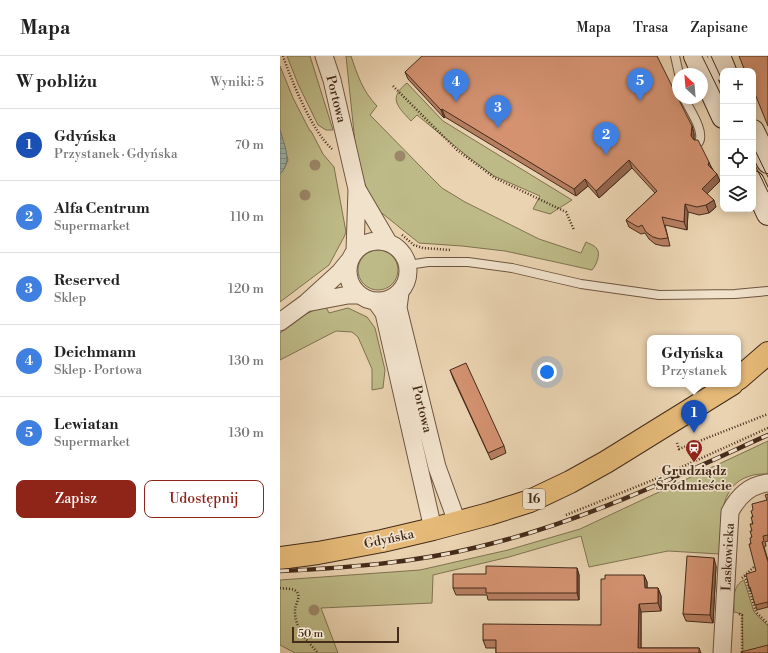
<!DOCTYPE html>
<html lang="pl">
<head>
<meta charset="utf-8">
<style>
  :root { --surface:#fff; --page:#f2f2f2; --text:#222; --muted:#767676; --line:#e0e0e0; --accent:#8f2418 }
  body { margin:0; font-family:"Libre Bodoni",serif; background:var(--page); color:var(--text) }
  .controls { position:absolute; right:12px; top:12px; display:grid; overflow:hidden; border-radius:8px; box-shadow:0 2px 10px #0003 }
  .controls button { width:36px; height:36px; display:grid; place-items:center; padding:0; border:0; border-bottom:1px solid var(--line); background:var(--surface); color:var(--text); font:20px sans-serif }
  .compass { position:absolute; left:392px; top:12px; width:36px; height:36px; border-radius:50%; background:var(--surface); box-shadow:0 2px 10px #0003; rotate:334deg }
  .scale { position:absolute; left:12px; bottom:10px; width:107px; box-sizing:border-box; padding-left:4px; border:2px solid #442b1a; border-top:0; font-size:11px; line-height:14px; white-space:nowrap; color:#442b1a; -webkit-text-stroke:3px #f1e2cc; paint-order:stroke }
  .you { position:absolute; left:267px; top:316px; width:14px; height:14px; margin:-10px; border:3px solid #fff; border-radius:50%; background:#1a73e8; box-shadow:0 0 0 6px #1a73e833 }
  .badge { display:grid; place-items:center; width:26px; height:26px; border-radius:50%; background:var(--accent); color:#fff; font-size:13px; font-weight:700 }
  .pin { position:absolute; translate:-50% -33px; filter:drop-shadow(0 1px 2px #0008) }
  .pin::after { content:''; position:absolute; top:21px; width:14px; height:12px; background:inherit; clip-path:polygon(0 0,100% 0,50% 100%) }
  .popup { position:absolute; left:367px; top:279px; width:94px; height:52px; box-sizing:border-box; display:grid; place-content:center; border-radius:8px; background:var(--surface); filter:drop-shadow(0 1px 3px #0005); font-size:13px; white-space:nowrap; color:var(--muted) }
  .popup b { font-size:15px; color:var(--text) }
  .popup::after { content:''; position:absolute; left:50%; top:100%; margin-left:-8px; border:8px solid transparent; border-top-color:var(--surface) }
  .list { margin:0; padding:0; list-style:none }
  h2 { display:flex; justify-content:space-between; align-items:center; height:52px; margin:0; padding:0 16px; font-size:17px }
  h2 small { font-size:13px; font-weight:400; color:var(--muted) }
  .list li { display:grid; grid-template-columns:26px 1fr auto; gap:12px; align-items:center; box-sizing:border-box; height:72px; padding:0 16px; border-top:1px solid var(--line) }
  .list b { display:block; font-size:15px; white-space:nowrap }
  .list p { margin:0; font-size:13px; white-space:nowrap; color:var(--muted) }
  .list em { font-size:13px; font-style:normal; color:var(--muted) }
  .actions { display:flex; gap:8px; padding:12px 16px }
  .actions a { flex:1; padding:9px 0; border:1px solid var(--accent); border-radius:8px; text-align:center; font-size:14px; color:var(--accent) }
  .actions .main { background:var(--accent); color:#fff }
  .icon { flex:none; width:22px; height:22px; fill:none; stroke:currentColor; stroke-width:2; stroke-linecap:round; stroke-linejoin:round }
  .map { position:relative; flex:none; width:488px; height:597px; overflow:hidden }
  header { display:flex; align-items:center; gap:24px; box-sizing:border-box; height:56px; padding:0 20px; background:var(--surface); border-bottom:1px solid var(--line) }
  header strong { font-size:19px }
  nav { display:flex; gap:22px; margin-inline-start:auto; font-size:14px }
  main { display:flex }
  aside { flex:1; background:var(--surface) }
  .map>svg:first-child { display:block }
  .green { fill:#bdba87; stroke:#807250 }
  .water { fill:url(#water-rules); stroke:#767f73 }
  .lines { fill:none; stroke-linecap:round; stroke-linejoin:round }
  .lane-casing { stroke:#6e5540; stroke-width:10 }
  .street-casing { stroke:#6e5540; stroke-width:19 }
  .secondary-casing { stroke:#442b1a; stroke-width:24 }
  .primary-casing { stroke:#442b1a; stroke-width:24 }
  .path { stroke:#442b1a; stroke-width:2.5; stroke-dasharray:1 2; stroke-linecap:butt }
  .lane { stroke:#f1e2cc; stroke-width:8 }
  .street { stroke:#f1e2cc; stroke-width:17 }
  .secondary { stroke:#f1e2cc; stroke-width:22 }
  .primary { stroke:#e5ba78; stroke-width:22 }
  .tram { stroke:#442b1a; stroke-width:1 }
  .rail-casing { stroke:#442b1a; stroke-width:4.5 }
  .rail { stroke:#f1e2cc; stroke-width:3; stroke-dasharray:9; stroke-linecap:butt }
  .tree { fill:#9c876a }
  .wall { fill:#b67e61; stroke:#442b1a }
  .shaded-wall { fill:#94664f; stroke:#442b1a }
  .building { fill:#d49271; stroke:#442b1a }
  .labels { text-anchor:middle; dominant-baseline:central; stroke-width:3.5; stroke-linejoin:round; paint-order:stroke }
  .shield { fill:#f1e2cc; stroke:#78624f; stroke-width:1 }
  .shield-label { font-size:12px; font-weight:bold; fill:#442b1a }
  .street-label { font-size:13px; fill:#442b1a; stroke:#f1e2cc }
  .poi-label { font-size:13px; font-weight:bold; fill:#442b1a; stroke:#f1e2cc }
</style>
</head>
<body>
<header>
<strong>Mapa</strong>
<nav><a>Mapa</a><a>Trasa</a><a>Zapisane</a></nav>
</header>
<main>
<aside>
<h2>W pobliżu<small>Wyniki: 5</small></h2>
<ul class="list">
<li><span class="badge" style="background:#1a4fb4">1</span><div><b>Gdyńska</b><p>Przystanek · Gdyńska</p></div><em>70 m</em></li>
<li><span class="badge" style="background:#3f7fe0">2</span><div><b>Alfa Centrum</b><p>Supermarket</p></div><em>110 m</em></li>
<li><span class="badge" style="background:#3f7fe0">3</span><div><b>Reserved</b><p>Sklep</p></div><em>120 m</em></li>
<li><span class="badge" style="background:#3f7fe0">4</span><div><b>Deichmann</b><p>Sklep · Portowa</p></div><em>130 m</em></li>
<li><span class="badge" style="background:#3f7fe0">5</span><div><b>Lewiatan</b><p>Supermarket</p></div><em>130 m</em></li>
</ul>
<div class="actions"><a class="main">Zapisz</a><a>Udostępnij</a></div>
</aside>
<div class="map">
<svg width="488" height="597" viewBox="0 0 488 597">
  <defs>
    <pattern id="water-rules" width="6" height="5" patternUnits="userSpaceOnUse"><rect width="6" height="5" fill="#98b7af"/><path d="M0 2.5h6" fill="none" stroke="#7e958e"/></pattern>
  </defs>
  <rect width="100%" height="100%" fill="#ead3b1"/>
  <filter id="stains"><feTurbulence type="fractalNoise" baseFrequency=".005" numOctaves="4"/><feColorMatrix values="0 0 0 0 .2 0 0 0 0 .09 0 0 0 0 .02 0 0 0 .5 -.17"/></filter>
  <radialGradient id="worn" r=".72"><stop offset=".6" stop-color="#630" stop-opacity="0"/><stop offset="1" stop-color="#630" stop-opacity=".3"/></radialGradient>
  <path class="green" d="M 7,0 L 30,0 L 53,74 L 46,74 L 38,69 L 18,28 Z
    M 66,0 L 71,0 C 77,18 83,36 97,50 L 90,59 L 142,112 L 162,132 L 185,146 L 259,183 L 301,197 L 306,186 C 309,188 315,189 317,193 C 321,198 316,210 312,214 L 225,195 L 182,190 L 139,187 L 103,158 L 92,153 L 76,96 Z
    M 0,10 L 13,42 L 30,75 L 31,75 L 43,98 L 54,111 L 66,176 L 64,181 L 49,209 L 0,246 L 0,118 L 4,113 L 8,104 L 0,74 Z
    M 127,27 L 163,65 L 292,144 L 270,158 L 253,153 L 260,140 L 214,120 L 187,100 L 137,59 L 131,65 C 117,50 108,42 127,27 Z
    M78 214a20 20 0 1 1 40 0a20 20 0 1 1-40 0Z
    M 45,249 L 49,257 L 68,252 L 87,261 L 95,272 L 105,314 L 103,332 L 92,334 L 92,313 L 78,281 L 72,276 L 56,275 L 0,304 L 0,277 L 24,259 Z
    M 488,385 L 488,418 C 482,418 475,418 470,420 C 437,429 441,471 440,498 L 388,495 L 309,511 L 301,480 L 229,501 L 153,519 L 152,547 L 41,552 L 58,597 L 15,597 L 0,589 L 0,524 L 140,514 L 228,494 L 300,473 Z
    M 464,524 L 474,556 L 488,570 L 488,591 L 463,597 L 462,558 L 454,556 C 454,545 452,529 464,524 Z"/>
  <path class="water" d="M 0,74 C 4,89 13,105 0,118 Z"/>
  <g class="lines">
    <defs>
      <path id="lane" d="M 395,0 L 399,18
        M 404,42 C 409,53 425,75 419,86
        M 128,209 L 148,206 L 188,206 L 232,212 L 301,228 L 379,239 L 455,238 L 488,235"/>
      <path id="street" d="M 44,0 L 52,24 L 77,133 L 75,195
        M 77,133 L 108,186
        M68 215a30 30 0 1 1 60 0a30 30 0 1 1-60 0Z
        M 120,237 L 118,252 L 157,411 L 177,466
        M 96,246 L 104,257 L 153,473
        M 26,247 L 68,239 L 78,239
        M 0,266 L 26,247 L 60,216 L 69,205
        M 442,597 L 450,456 C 458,440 470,429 488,427"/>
      <path id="secondary" d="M 415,0 L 443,61
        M 439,0 L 445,15
        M 473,75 L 488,106
        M 473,126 L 488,158"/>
      <path id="primary" d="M 458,323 L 488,297
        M 0,502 L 38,497 L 102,485 L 153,473 L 209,458 L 250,445 L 290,426 L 326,406 L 452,328"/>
    </defs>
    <use href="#lane" class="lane-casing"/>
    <use href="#street" class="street-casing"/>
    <use href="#secondary" class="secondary-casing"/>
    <use href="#primary" class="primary-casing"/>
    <path class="path" d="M 3,0 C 12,26 32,75 52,93
      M 113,30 L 177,94 L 215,122 L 286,156 L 294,174
      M 122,179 L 134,189 L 143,192 L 171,194
      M 397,387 L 399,393 L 488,358
      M 286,459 L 373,424 L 488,372
      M 465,520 L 476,556 L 488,568
      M 462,522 L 476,509
      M 0,532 C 5,533 14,532 17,536 C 21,542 15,548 15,554 C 14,571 28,586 38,597
      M 459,558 L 462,559 L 462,597"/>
    <use href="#lane" class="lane"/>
    <use href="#street" class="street"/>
    <use href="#secondary" class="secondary"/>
    <use href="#primary" class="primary"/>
    <path class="tram" d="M 422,0 L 443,43
      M 431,0 L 443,26
      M 473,90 L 488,121
      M 473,105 L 488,136"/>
    <defs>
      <path id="rail" d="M 0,515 C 66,512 133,507 198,491 C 300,467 393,422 488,379"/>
    </defs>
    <use href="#rail" class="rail-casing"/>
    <use href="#rail" class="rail"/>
  </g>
  <g class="tree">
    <circle cx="120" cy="100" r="5.5"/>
    <circle cx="35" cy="109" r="5.5"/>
    <circle cx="25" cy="139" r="5.5"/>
    <circle cx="34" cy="554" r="5.5"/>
  </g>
  <path class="wall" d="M 125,16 L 412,70 L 414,78 L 414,83 L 440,125 L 427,138 L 436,151 L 429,157 L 419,159 L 408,156 L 407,174 L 385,169 L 390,190 L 383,190 L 375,188 L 369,183 L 365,177 L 361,178 L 349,171 L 346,164 L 375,137 L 352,112 L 319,142 L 308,130 L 296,140 L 165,61 L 164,62 L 128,23 Z
    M 170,314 L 224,390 L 226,397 L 211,404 L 173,322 Z
    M 488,438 L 488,485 L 485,486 L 486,490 L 484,491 L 488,504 L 488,551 L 477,554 L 472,536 L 471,536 L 469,531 L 476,515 L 471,488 L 473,454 L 487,444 Z
    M 436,510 L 433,567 L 406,565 L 403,558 Z
    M 297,512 L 299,519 L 299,544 L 208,544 L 207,539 L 176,539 L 173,532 L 206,518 Z
    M 364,519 L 367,526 L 367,532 L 378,532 L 381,540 L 381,555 L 361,556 L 361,592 L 419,592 L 421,597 L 216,597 L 216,592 L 206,592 L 203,584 L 321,569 Z"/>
  <path class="shaded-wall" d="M 162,53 L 165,61 L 164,62 L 161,54 Z
    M 412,70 L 414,78 L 414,88 L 411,80 Z
    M 349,104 L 352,112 L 319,142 L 316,135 Z
    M 429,106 L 432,113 L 428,109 Z
    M 437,118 L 440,125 L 424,141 L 422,133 Z
    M 305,123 L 308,130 L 296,140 L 294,133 Z
    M 434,144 L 436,151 L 429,157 L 426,149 Z
    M 405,148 L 408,156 L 407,174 L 404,166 Z
    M 434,502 L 436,510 L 433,567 L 430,559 Z
    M 297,512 L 299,519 L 299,544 L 297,537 Z
    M 364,519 L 367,526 L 367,540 L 365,532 Z
    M 378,532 L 381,540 L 381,555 L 378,547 Z
    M 359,548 L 361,556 L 361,597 L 358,592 Z"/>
  <path class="building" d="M 142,0 L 377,0 L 412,70 L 411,80 L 414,84 L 418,84 L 429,106 L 428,109 L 437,118 L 422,133 L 434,144 L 426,149 L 417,151 L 405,148 L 404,166 L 382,161 L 388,182 L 380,183 L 373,181 L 366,176 L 362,169 L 358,171 L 346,164 L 377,135 L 349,104 L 316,135 L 305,123 L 294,133 L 162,53 L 161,54 L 125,16 Z
    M 459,0 L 488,0 L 488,70 L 473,33 L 473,15 L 465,15 Z
    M 186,307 L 224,390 L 208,397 L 170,314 Z
    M 488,438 L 488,479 L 483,480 L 484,485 L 482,486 L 488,506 L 488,546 L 475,549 L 470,531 L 469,531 L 466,518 L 476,515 L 469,488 L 471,488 L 470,482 L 472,481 L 470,475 L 472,475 L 470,468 L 473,468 L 471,461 L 473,461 L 471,455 L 473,454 L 472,448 L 487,444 L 485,439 Z
    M 407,500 L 434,502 L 430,559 L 403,558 Z
    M 206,510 L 297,512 L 297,537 L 206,537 L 206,532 L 173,532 L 173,518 L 206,518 Z
    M 325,519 L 364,519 L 365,532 L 378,532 L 378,547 L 359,548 L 358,592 L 419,592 L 419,597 L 216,597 L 216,584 L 203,584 L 203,568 L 321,569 L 321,523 L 325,523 Z
    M 488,589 L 488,597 L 461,597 L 461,596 Z"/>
  <defs>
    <symbol id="station-pin" viewBox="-11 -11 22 30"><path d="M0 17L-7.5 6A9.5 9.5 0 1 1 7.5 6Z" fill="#8f2418" stroke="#f1e2cc"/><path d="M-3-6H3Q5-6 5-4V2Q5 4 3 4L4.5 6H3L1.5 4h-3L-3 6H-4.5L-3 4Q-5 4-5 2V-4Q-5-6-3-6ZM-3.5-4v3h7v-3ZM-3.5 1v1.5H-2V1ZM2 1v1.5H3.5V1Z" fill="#fff"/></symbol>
  </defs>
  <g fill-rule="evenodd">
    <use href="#station-pin" x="404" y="382" width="20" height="27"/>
  </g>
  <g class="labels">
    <rect class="shield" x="243" y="433" width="22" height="20" rx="3"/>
    <g class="shield-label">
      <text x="254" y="443">16</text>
    </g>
    <g class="street-label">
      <text transform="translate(56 43) rotate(76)">Portowa</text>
      <text transform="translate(142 353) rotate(76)">Portowa</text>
      <text transform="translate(109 483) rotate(-12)">Gdyńska</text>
      <text transform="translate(448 501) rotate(-87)">Laskowicka</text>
    </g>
    <g class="poi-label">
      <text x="414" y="415">Grudziądz<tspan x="414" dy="15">Śródmieście</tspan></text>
    </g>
  </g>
  <rect width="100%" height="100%" filter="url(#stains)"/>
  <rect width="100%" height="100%" fill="url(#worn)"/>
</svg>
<div class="controls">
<button>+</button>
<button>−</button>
<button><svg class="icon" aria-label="locate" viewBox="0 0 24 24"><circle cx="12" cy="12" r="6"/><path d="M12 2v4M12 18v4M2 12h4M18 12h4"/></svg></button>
<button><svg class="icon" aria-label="layers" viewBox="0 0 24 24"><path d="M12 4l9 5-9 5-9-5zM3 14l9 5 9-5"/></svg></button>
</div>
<svg class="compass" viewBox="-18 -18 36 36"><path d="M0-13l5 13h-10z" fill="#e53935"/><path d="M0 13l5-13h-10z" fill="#767676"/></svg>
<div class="scale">50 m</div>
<div class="you"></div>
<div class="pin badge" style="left:414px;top:377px;background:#1a4fb4">1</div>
<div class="popup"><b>Gdyńska</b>Przystanek</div>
<div class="pin badge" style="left:326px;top:99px;background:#3f7fe0">2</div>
<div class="pin badge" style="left:218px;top:72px;background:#3f7fe0">3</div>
<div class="pin badge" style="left:176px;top:46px;background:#3f7fe0">4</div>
<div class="pin badge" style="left:360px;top:45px;background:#3f7fe0">5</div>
</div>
</main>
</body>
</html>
